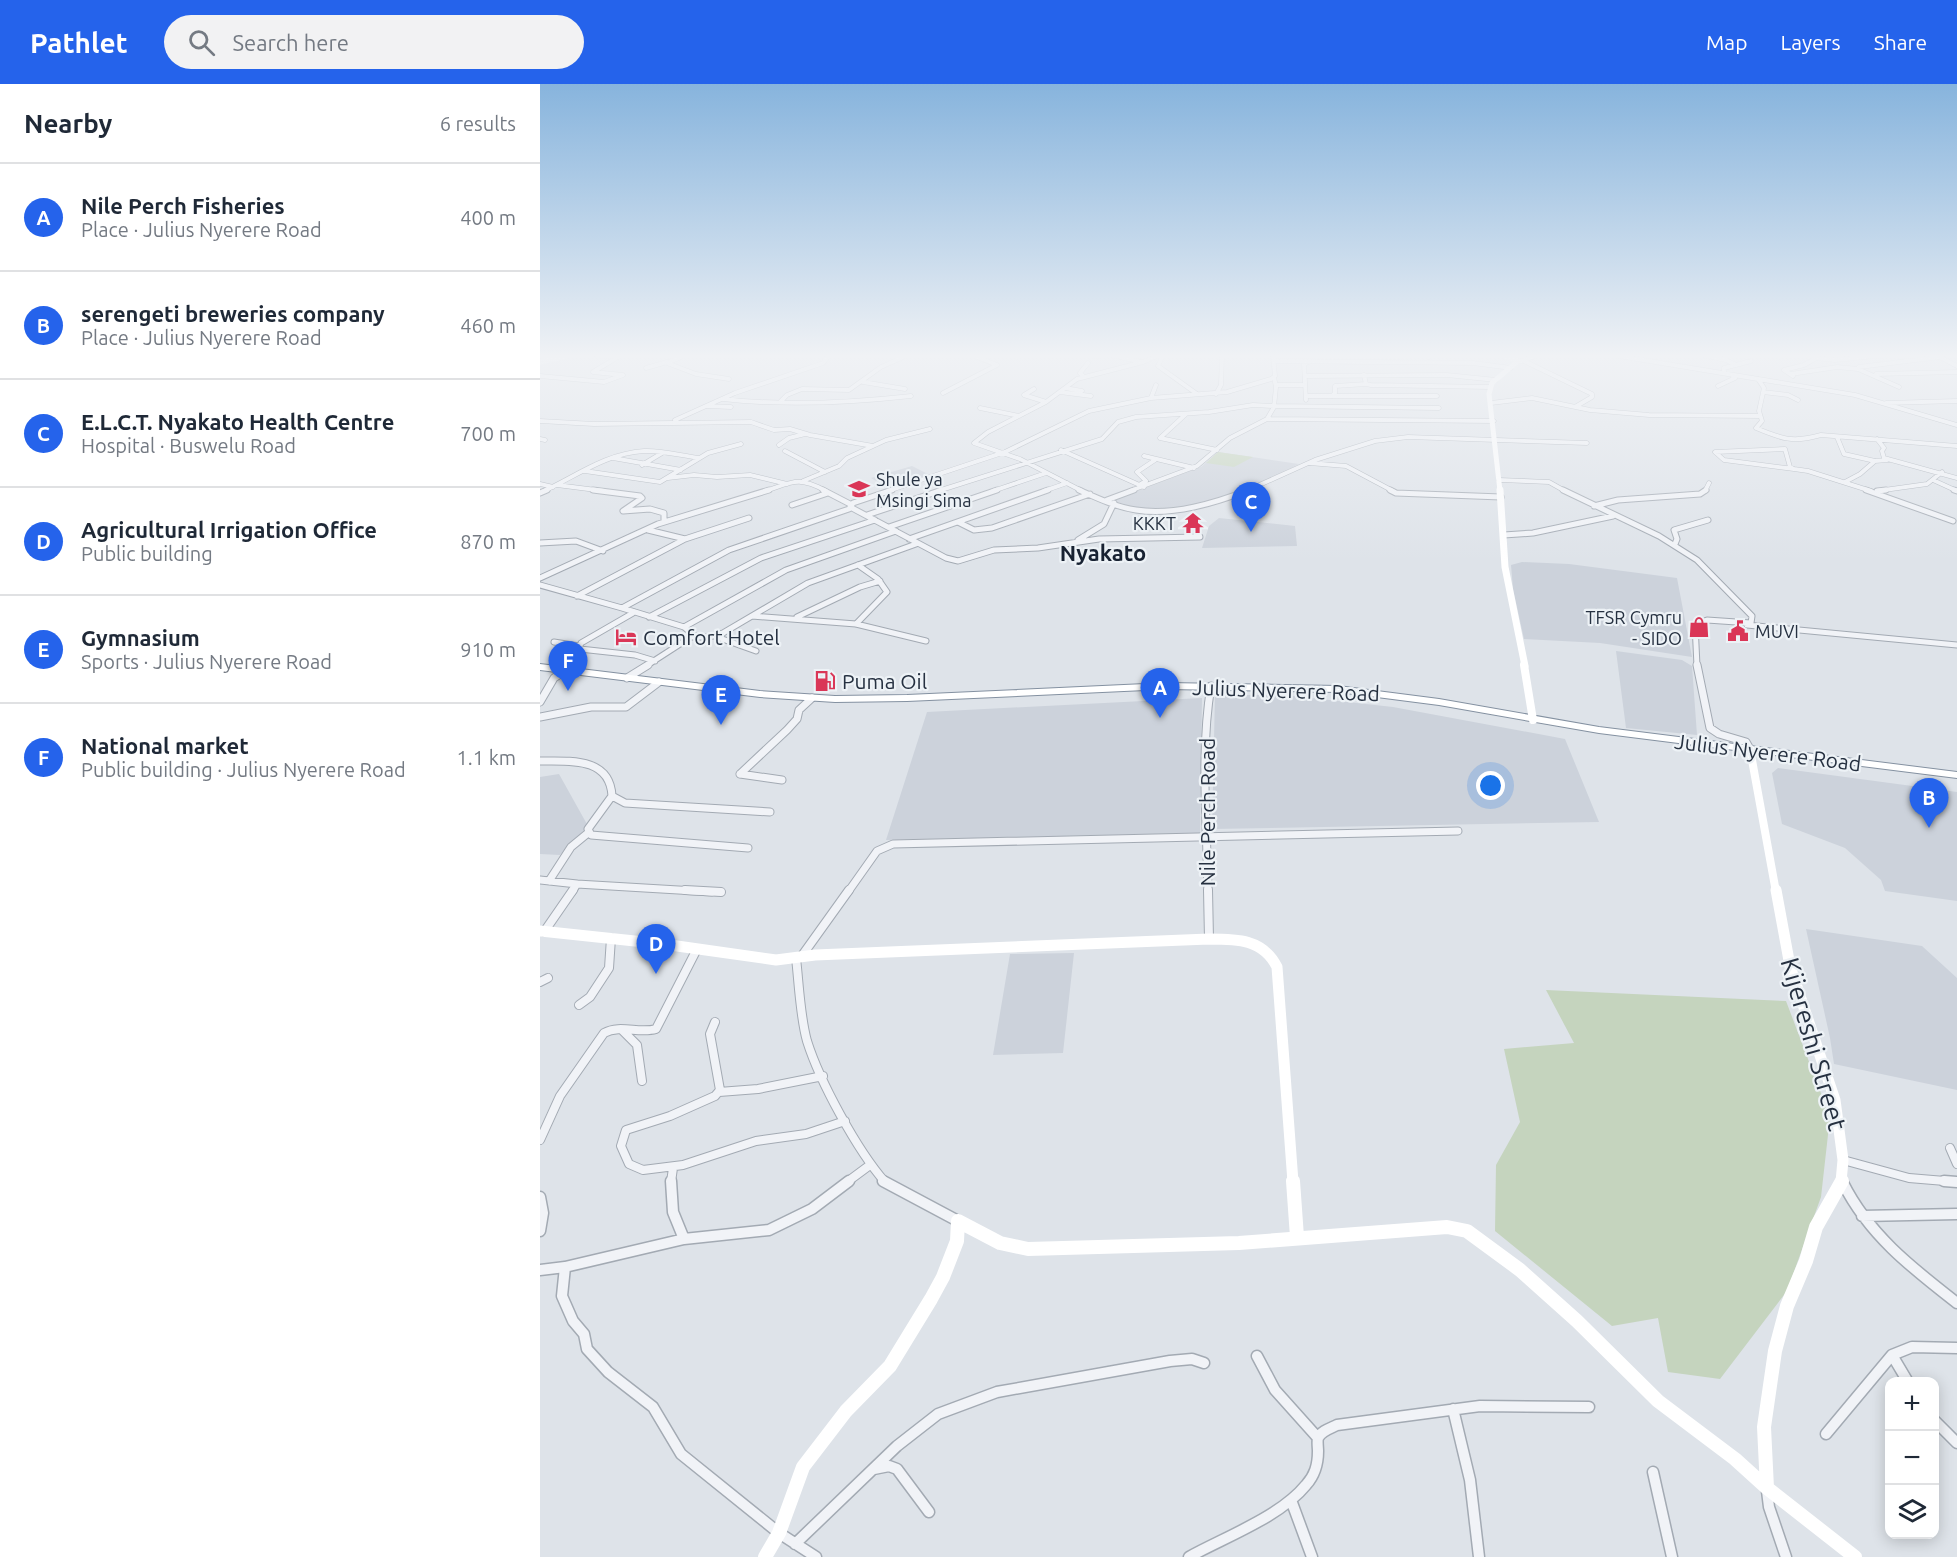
<!DOCTYPE html>
<html lang="en">
<head>
<meta charset="utf-8">
<style>
  :root { --surface:#fff; --page:#f2f2f3; --text:#1f2937; --muted:#747a83; --line:#e0e1e3; --accent:#2563eb }
  body { margin:0; font-family:Ubuntu,sans-serif; background:var(--page); color:var(--text) }
  .controls { position:absolute; right:18px; bottom:18px; display:grid; overflow:hidden; border-radius:12px; box-shadow:0 3px 15px #0003 }
  .controls button { width:54px; height:54px; display:grid; place-items:center; padding:0; border:0; border-bottom:2px solid var(--line); background:var(--surface); color:var(--text); font:30px sans-serif }
  .you { position:absolute; left:951px; top:702px; width:21px; height:21px; margin:-15px; border:4px solid #fff; border-radius:50%; background:#1a73e8; box-shadow:0 0 0 9px #1a73e833 }
  .badge { display:grid; place-items:center; width:39px; height:39px; border-radius:50%; background:var(--accent); color:#fff; font-size:20px; font-weight:700 }
  .pin { position:absolute; translate:-50% -50px; filter:drop-shadow(0 2px 3px #0008) }
  .pin::after { content:''; position:absolute; top:32px; width:21px; height:18px; background:inherit; clip-path:polygon(0 0,100% 0,50% 100%) }
  .list { margin:0; padding:0; list-style:none }
  h2 { display:flex; justify-content:space-between; align-items:center; height:78px; margin:0; padding:0 24px; font-size:26px }
  h2 small { font-size:20px; font-weight:400; color:var(--muted) }
  .list li { display:grid; grid-template-columns:39px 1fr auto; gap:18px; align-items:center; box-sizing:border-box; height:108px; padding:0 24px; border-top:2px solid var(--line) }
  .list b { display:block; font-size:22px; white-space:nowrap }
  .list p { margin:0; font-size:20px; white-space:nowrap; color:var(--muted) }
  .list em { font-size:20px; font-style:normal; color:var(--muted) }
  .icon { flex:none; width:33px; height:33px; fill:none; stroke:currentColor; stroke-width:2; stroke-linecap:round; stroke-linejoin:round }
  .map { position:relative; flex:none; width:1417px; height:1473px; overflow:hidden }
  header { display:flex; align-items:center; gap:36px; box-sizing:border-box; height:84px; padding:0 30px; background:var(--accent); color:#fff }
  header strong { font-size:28px }
  nav { display:flex; gap:33px; margin-inline-start:auto; font-size:21px }
  .search { width:420px; height:54px; background:var(--page); display:flex; align-items:center; gap:15px; box-sizing:border-box; padding:0 21px; border-radius:33px; color:var(--muted); font-size:22px }
  main { display:flex }
  aside { flex:1; background:var(--surface) }
  .map>svg:first-child { display:block }
  .built { fill:#ccd2db }
  .green { fill:#c5d4be }
  .lines { fill:none; stroke-linecap:round; stroke-linejoin:round }
  .street-far4-casing { stroke:#a3aab3; stroke-width:5 }
  .street-far3-casing { stroke:#a3aab3; stroke-width:7 }
  .street-far2-casing { stroke:#a3aab3; stroke-width:9 }
  .street-far1-casing { stroke:#a3aab3; stroke-width:10 }
  .street-casing { stroke:#a3aab3; stroke-width:13 }
  .highway-casing { stroke:#8491a1; stroke-width:2 }
  .street-far4 { stroke:#f1f3f7; stroke-width:4 }
  .street-far3 { stroke:#f1f3f7; stroke-width:5 }
  .street-far2 { stroke:#f1f3f7; stroke-width:7 }
  .street-far1 { stroke:#f1f3f7; stroke-width:8 }
  .street { stroke:#f1f3f7; stroke-width:10 }
  .secondary-far4 { stroke:#fff; stroke-width:5 }
  .secondary-far3 { stroke:#fff; stroke-width:7 }
  .secondary-far2 { stroke:#fff; stroke-width:8 }
  .secondary-far1 { stroke:#fff; stroke-width:11 }
  .secondary { stroke:#fff; stroke-width:14 }
  .highway { fill:#fff; fill-rule:evenodd }
  .labels { text-anchor:middle; dominant-baseline:central; stroke-width:4.5; stroke-linejoin:round; paint-order:stroke }
  .far-poi-label { font-size:18px; fill:#263141; stroke:#edf2f6; text-anchor:start }
  .poi-label { font-size:21px; fill:#263141; stroke:#edf2f6; text-anchor:start }
  .street-label { font-size:21px; fill:#263141; stroke:#edf2f6 }
  .far-district-label { font-size:22px; font-weight:bold; fill:#182232; stroke:#edf2f6 }
  .near-street-label { font-size:26px; fill:#263141; stroke:#edf2f6 }
</style>
</head>
<body>
<header>
<strong>Pathlet</strong>
<div class="search"><svg class="icon" aria-label="search" viewBox="0 0 24 24"><circle cx="10" cy="10" r="6"/><path d="M15 15l6 6"/></svg>Search here</div>
<nav><a>Map</a><a>Layers</a><a>Share</a></nav>
</header>
<main>
<aside>
<h2>Nearby<small>6 results</small></h2>
<ul class="list">
<li><span class="badge">A</span><div><b>Nile Perch Fisheries</b><p>Place · Julius Nyerere Road</p></div><em>400 m</em></li>
<li><span class="badge">B</span><div><b>serengeti breweries company</b><p>Place · Julius Nyerere Road</p></div><em>460 m</em></li>
<li><span class="badge">C</span><div><b>E.L.C.T. Nyakato Health Centre</b><p>Hospital · Buswelu Road</p></div><em>700 m</em></li>
<li><span class="badge">D</span><div><b>Agricultural Irrigation Office</b><p>Public building</p></div><em>870 m</em></li>
<li><span class="badge">E</span><div><b>Gymnasium</b><p>Sports · Julius Nyerere Road</p></div><em>910 m</em></li>
<li><span class="badge">F</span><div><b>National market</b><p>Public building · Julius Nyerere Road</p></div><em>1.1 km</em></li>
</ul>
</aside>
<div class="map">
<svg width="1417" height="1473" viewBox="0 0 1417 1473">
  <rect width="100%" height="100%" fill="#dee3e9"/>
  <path class="built" d="M 678,368 L 759,380 L 715,403 L 660,421 L 601,426 L 572,416 L 661,383 Z
    M 372,382 L 392,392 L 350,405 L 331,394 Z
    M 679,434 L 755,442 L 757,462 L 662,464 L 669,442 Z
    M 982,478 L 1029,480 L 1137,494 L 1152,573 L 1060,559 L 984,555 L 973,505 L 971,481 Z
    M 1076,567 L 1142,576 L 1152,582 L 1157,651 L 1086,644 Z
    M 675,611 L 744,611 L 853,623 L 1025,655 L 1059,738 L 672,745 Z
    M 662,614 L 660,749 L 346,756 L 387,628 Z
    M 1238,684 L 1417,708 L 1417,817 L 1345,807 L 1341,796 L 1305,764 L 1242,740 L 1232,689 Z
    M 19,690 L 48,742 L 20,771 L 0,770 L 0,693 Z
    M 1266,845 L 1382,862 L 1417,894 L 1417,1006 L 1294,980 L 1290,954 Z
    M 534,869 L 523,969 L 453,971 L 470,870 Z"/>
  <path class="green" d="M 678,368 L 713,373 L 694,383 L 666,379 Z
    M 1006,906 L 1246,917 L 1290,1033 L 1281,1113 L 1247,1207 L 1180,1295 L 1128,1288 L 1118,1234 L 1072,1242 L 955,1147 L 956,1081 L 980,1038 L 964,965 L 1034,959 Z"/>
  <g class="lines">
    <defs>
      <path id="street-far4" d="M 146,271 L 127,279 L 156,290 L 189,295
        M 620,271 L 622,273 L 618,282 L 657,310
        M 1073,271 L 1315,311 L 1417,341
        M 1163,271 L 1186,276 L 1196,281
        M 555,272 L 572,271 L 601,278
        M 1398,272 L 1417,282
        M 889,273 L 892,271
        M 1276,274 L 1295,276 L 1346,271
        M 982,276 L 1052,310 L 1052,313 L 1035,323
        M 734,277 L 933,279 L 971,284
        M 981,277 L 998,271
        M 1319,283 L 1400,273
        M 106,284 L 127,278
        M 1184,288 L 1184,284 L 1211,277
        M 1251,290 L 1297,283 L 1318,285 L 1359,303
        M 1336,290 L 1417,288
        M 824,291 L 826,300 L 831,301 L 950,303
        M 0,292 L 64,298 L 83,291 L 53,288 L 78,273 L 56,271
        M 543,292 L 540,289 L 548,279
        M 765,292 L 907,291 L 956,296
        M 1253,292 L 1244,286 L 1264,281 L 1278,273
        M 1218,295 L 1224,304 L 1219,327 L 1222,337 L 1216,344 C 1242,355 1253,359 1281,351 L 1417,362
        M 323,298 L 365,305
        M 736,301 L 765,301
        M 1178,302 L 1195,294 L 1192,291
        M 525,304 L 542,307
        M 494,305 L 484,311 L 506,318
        M 520,308 L 551,312
        M 1223,308 L 1248,311 L 1258,316
        M 403,309 L 457,281 L 432,271
        M 676,310 L 681,301 L 682,271
        M 766,312 L 897,312
        M 792,312 L 795,309 L 795,302 L 826,300
        M 611,314 L 616,301
        M 183,315 C 245,322 308,319 371,312
        M 766,316 L 764,280 L 769,278
        M 241,317 L 247,311 L 262,305 L 309,306 L 341,283 L 368,271
        M 951,319 L 992,314 L 1050,326 L 1109,331 L 1220,332
        M 1346,319 L 1417,317
        M 168,322 L 191,323
        M 734,322 L 899,324
        M 440,324 L 479,332
        M 646,330 L 620,354 L 677,366
        M 727,335 L 954,337
        M 135,336 L 195,309 L 283,279 L 289,271
        M 0,337 L 54,340 L 211,338 L 234,346 L 250,345 L 270,351 L 333,362
        M 1297,353 L 1304,370 L 1335,377 L 1347,376
        M 0,355 L 5,356
        M 1337,355 L 1344,364 L 1342,367 L 1344,374 L 1417,394
        M 239,361 L 249,354 L 265,350
        M 1245,365 L 1250,383 L 1254,385 L 1184,376 L 1175,368 Z
        M 521,366 L 604,403
        M 245,367 L 285,388
        M 604,372 L 654,384
        M 73,374 L 141,386
        M 769,379 L 806,382 L 853,407
        M 102,381 L 122,369
        M 1254,385 L 1268,387 L 1331,407
        M 45,387 L 120,398 L 168,369 L 201,360
        M 128,394 L 154,391 L 177,393 L 210,391 L 247,400
        M 959,396 L 1009,398 L 1025,407
        M 1393,396 L 1417,407
        M 263,397 L 299,382 L 307,374 L 346,356 L 390,345
        M 1305,398 L 1320,390 L 1335,377
        M 0,400 L 13,403
        M 17,401 L 64,407
        M 599,401 L 606,397 L 597,388 L 615,376
        M 4,407 C 36,392 67,369 104,367 C 122,366 142,372 160,374
        M 225,407 C 253,398 258,392 286,407
        M 348,407 L 465,368 L 549,327 L 611,314 L 687,308 L 731,295 L 735,292 L 733,271
        M 398,407 L 562,355 L 578,338 L 596,333 L 669,328 L 713,321 L 734,322
        M 453,407 L 506,389
        M 504,407 L 527,399
        M 542,407 L 480,375 L 434,359 L 448,348 L 506,318 L 537,295 L 603,278 L 619,271
        M 590,407 L 657,382 L 690,354 L 727,335 L 734,323 L 736,303 L 734,293
        M 706,407 L 775,376 L 835,357 L 868,353 L 1047,359
        M 1165,407 L 1169,399
        M 1337,407 L 1387,400 L 1402,388"/>
      <path id="street-far3" d="M 53,406 L 100,412 L 102,414 L 83,427 L 110,425 L 124,429 L 124,437
        M 283,406 L 310,420
        M 539,406 C 557,414 576,423 596,426 C 633,432 675,419 709,406
        M 850,406 L 856,409 L 961,413
        M 1023,406 L 1119,452 L 1157,476 L 1212,532 L 1211,539 L 1167,536 L 1155,540 L 1157,582
        M 1326,406 L 1413,437
        M 1414,406 L 1417,407
        M 1337,407 L 1346,406
        M 0,409 L 7,406
        M 567,416 L 594,406
        M 252,421 L 288,409
        M 1054,422 L 1078,416 L 1160,410 L 1166,406
        M 312,424 L 406,474 L 418,477 L 454,466 L 498,464 L 559,455 L 660,453
        M 327,431 L 402,406
        M 418,438 L 434,446 L 452,444 L 550,410
        M 349,443 L 457,406
        M 108,446 L 145,455
        M 964,451 L 993,449 L 1073,432
        M 369,455 L 508,406
        M 538,456 L 564,440 L 574,419
        M 0,459 L 36,457 L 63,467
        M 1135,460 L 1137,455 L 1134,446 L 1168,436
        M 0,494 L 118,440 L 229,406
        M 0,501 L 82,524
        M 37,512 L 145,455 L 209,434
        M 212,532 L 316,540 L 386,557
        M 109,533 L 221,474 L 335,436
        M 257,533 L 320,503 L 340,497
        M 316,540 L 347,508 L 338,495 L 318,481
        M 1207,541 L 1417,561
        M 144,543 L 246,486 L 356,447
        M 174,552 L 216,567
        M 151,553 L 169,553 L 183,549 L 268,499 L 376,460
        M 14,558 L 39,562
        M 40,565 L 95,571 L 115,577
        M 20,582 L 37,570 L 41,559 L 93,529
        M 106,582 L 154,551 L 144,543 L 82,524 L 189,466 L 309,425 L 313,419 L 352,406"/>
      <path id="street-far2" d="M 1157,581 L 1170,644 L 1179,650 L 1206,658 L 1210,665
        M 16,585 L 22,581
        M 87,594 L 108,581
        M 0,618 L 14,594 L 26,586
        M 0,633 L 51,623 L 86,623 L 119,598
        M 0,677 C 30,677 70,673 72,712 L 85,719 L 230,728
        M 200,690 L 247,646 L 257,635 L 259,626 L 272,614
        M 200,690 L 242,696
        M 72,712 L 48,745 L 51,751 L 208,764
        M 0,796 L 37,800
        M 9,797 L 31,763 L 48,749
        M 32,808 L 37,800 L 172,808
        M 308,808 L 337,767 L 353,760 L 918,747
        M 668,808 C 667,742 660,666 671,602"/>
      <path id="street-far1" d="M 145,806 L 181,808
        M 668,806 L 669,855
        M 4,848 L 33,806
        M 261,873 L 309,806
        M 256,874 C 259,900 260,932 267,957 C 280,998 317,1066 345,1098
        M 0,898 L 8,894
        M 39,921 L 50,913 L 69,884 L 71,854
        M 175,938 L 170,950 L 180,1006 L 175,1012 L 130,1032 L 86,1046 L 81,1062 L 89,1080 L 103,1086 L 143,1081 L 216,1057 L 266,1050 L 305,1037
        M 82,946 L 97,961 L 102,997
        M 179,1008 L 218,1005 L 283,992
        M 0,1056 L 20,1012 L 64,949 C 80,940 99,950 116,945 L 157,865
        M 1410,1064 L 1417,1080
        M 1303,1076 L 1369,1094 L 1417,1098
        M 131,1098 L 133,1084
        M 307,1098 L 330,1081"/>
      <path id="street" d="M 131,1097 L 133,1128 L 144,1155
        M 343,1097 L 418,1137
        M 1404,1097 L 1417,1098
        M 1303,1099 C 1329,1151 1372,1184 1417,1219
        M 0,1113 L 3,1129 L 0,1147
        M 1322,1132 L 1417,1130
        M 25,1183 L 22,1212 L 33,1237 L 44,1250 L 47,1265 L 68,1288 L 113,1323 L 141,1370 L 239,1449 L 276,1473
        M 0,1186 L 25,1183 L 144,1155 L 229,1146 L 272,1125 L 309,1097
        M 1352,1271 L 1368,1298
        M 717,1272 L 735,1306 L 778,1354
        M 913,1325 L 930,1396 L 939,1473
        M 1394,1336 L 1417,1359
        M 1286,1350 L 1352,1271 L 1372,1263 L 1417,1264
        M 334,1385 L 349,1382 L 357,1385 L 389,1428
        M 1113,1388 L 1132,1473
        M 1227,1407 L 1229,1423 L 1246,1473
        M 751,1416 L 772,1473
        M 255,1460 L 357,1362 L 398,1330 L 457,1308 L 630,1277 L 652,1275 L 664,1279
        M 649,1473 C 685,1453 740,1433 766,1401 C 775,1391 778,1381 778,1367 C 778,1364 777,1357 778,1354 C 781,1347 791,1344 797,1341 L 940,1322 L 1049,1323"/>
      <path id="highway" d="M 0,580 L 220,607 L 295,612 L 367,611 L 627,599 L 798,602 L 899,615 L 1059,643 L 1417,688 L 1417,694 L 1059,649 L 899,621 L 798,608 L 627,605 L 367,617 L 295,618 L 220,613 L 0,586 Z"/>
    </defs>
    <use href="#street-far4" class="street-far4-casing"/>
    <use href="#street-far3" class="street-far3-casing"/>
    <use href="#street-far2" class="street-far2-casing"/>
    <use href="#street-far1" class="street-far1-casing"/>
    <use href="#street" class="street-casing"/>
    <use href="#highway" class="highway-casing"/>
    <use href="#street-far4" class="street-far4"/>
    <use href="#street-far3" class="street-far3"/>
    <use href="#street-far2" class="street-far2"/>
    <use href="#street-far1" class="street-far1"/>
    <use href="#street" class="street"/>
    <path class="secondary-far4" d="M 0,278 L 32,271
      M 960,407 L 949,310 L 952,299 L 978,277 L 961,271"/>
    <path class="secondary-far3" d="M 960,406 L 965,483 L 985,582"/>
    <path class="secondary-far2" d="M 984,581 L 993,636
      M 1210,665 L 1236,808"/>
    <path class="secondary-far1" d="M 1236,806 L 1250,882 L 1295,1016 L 1303,1076 L 1301,1098
      M 0,847 L 123,860 L 236,876 L 275,871 L 669,855 C 697,855 723,855 737,883 L 753,1098"/>
    <path class="secondary" d="M 753,1097 L 757,1153
      M 1227,1404 L 1224,1343 L 1235,1267 L 1247,1222 L 1266,1177 L 1276,1143 L 1302,1097
      M 225,1473 L 239,1449 L 263,1383 L 306,1327 L 350,1282 L 391,1215 L 403,1193 L 417,1157 L 418,1137 L 460,1159 L 488,1165 L 699,1159 L 907,1143 L 927,1147 L 980,1186 L 1037,1237 L 1118,1317 L 1195,1375 L 1227,1404 L 1315,1473"/>
    <use href="#highway" class="highway"/>
  </g>
  <linearGradient id="sky" x2="0" y2="1"><stop stop-color="#87b4dd"/><stop offset="0.57" stop-color="#f0f2f5"/><stop offset="1" stop-color="#f0f2f5" stop-opacity="0"/></linearGradient>
  <rect width="1417" height="477" fill="url(#sky)"/>
  <defs>
    <symbol id="school-bare" viewBox="-9 -9 18 18"><path d="M0-5L7-2L0 1L-7-2ZM-4 1L0 2.5L4 1V4Q0 6-4 4Z" fill="#da3657" stroke="#edf2f6" stroke-width="2.5" paint-order="stroke"/></symbol>
    <symbol id="temple-bare" viewBox="-9 -9 18 18"><path d="M0-6L5-2H3V0L6.5 2.5H4V6H1.5V3h-3V6H-4V2.5H-6.5L-3 0V-2H-5Z" fill="#da3657" stroke="#edf2f6" stroke-width="2.5" paint-order="stroke"/></symbol>
    <symbol id="shop-bare" viewBox="-9 -9 18 18"><path d="M-5-2.5h2.3a2.7 3.5 0 0 1 5.4 0H5L5.5 6h-11ZM-1.5-2.5h3a1.5 2.3 0 0 0-3 0Z" fill="#da3657" stroke="#edf2f6" stroke-width="2.5" paint-order="stroke"/></symbol>
    <symbol id="civic-bare" viewBox="-9 -9 18 18"><path d="M-.6-6.5H3V-4.5H.6V-3L4-1V1h2V6H-6V1h2V-1L-.6-3ZM-1.2 2.5V6h2.4V2.5Z" fill="#da3657" stroke="#edf2f6" stroke-width="2.5" paint-order="stroke"/></symbol>
    <symbol id="hotel-bare" viewBox="-9 -9 18 18"><path d="M-6-4.5h1.5V1H6V5H4.5V3h-9V5H-6ZM-4 0a1.8 1.8 0 1 1 3.6 0ZM.5 0V-2.5h3Q6-2.5 6 0Z" fill="#da3657" stroke="#edf2f6" stroke-width="2.5" paint-order="stroke"/></symbol>
    <symbol id="fuel-bare" viewBox="-9 -9 18 18"><path d="M-5.5-6h7V0h2V4h1.3V-2.5L3-4.5l.8-.8L6-3V5H2.5V1h-1V6h-7ZM-4.2-4.7v3.2H.2V-4.7Z" fill="#da3657" stroke="#edf2f6" stroke-width="2.5" paint-order="stroke"/></symbol>
  </defs>
  <g fill-rule="evenodd">
    <use href="#school-bare" x="304" y="390" width="30" height="30"/>
    <use href="#temple-bare" x="638" y="424" width="30" height="30"/>
    <use href="#shop-bare" x="1144" y="528" width="30" height="30"/>
    <use href="#civic-bare" x="1183" y="532" width="30" height="30"/>
    <use href="#hotel-bare" x="71" y="538" width="30" height="30"/>
    <use href="#fuel-bare" x="270" y="582" width="30" height="30"/>
  </g>
  <g class="labels">
    <g class="far-poi-label">
      <text x="336" y="395">Shule ya<tspan x="336" dy="21">Msingi Sima</tspan></text>
      <text x="636" y="439" text-anchor="end">KKKT</text>
      <text x="1142" y="533" text-anchor="end">TFSR Cymru<tspan x="1142" dy="21">- SIDO</tspan></text>
      <text x="1215" y="547">MUVI</text>
    </g>
    <g class="poi-label">
      <text x="103" y="553">Comfort Hotel</text>
      <text x="302" y="597">Puma Oil</text>
    </g>
    <g class="street-label">
      <text transform="translate(746 606) rotate(2)">Julius Nyerere Road</text>
      <text transform="translate(1228 668) rotate(7)">Julius Nyerere Road</text>
      <text transform="translate(667 728) rotate(-90)">Nile Perch Road</text>
    </g>
    <g class="far-district-label">
      <text x="563" y="468">Nyakato</text>
    </g>
    <g class="near-street-label">
      <text transform="translate(1274 960) rotate(74)">Kijereshi Street</text>
    </g>
  </g>
</svg>
<div class="controls">
<button>+</button>
<button>−</button>
<button><svg class="icon" aria-label="layers" viewBox="0 0 24 24"><path d="M12 4l9 5-9 5-9-5zM3 14l9 5 9-5"/></svg></button>
</div>
<div class="you"></div>
<div class="pin badge" style="left:620px;top:634px">A</div>
<div class="pin badge" style="left:1389px;top:744px">B</div>
<div class="pin badge" style="left:711px;top:448px">C</div>
<div class="pin badge" style="left:116px;top:890px">D</div>
<div class="pin badge" style="left:181px;top:641px">E</div>
<div class="pin badge" style="left:28px;top:607px">F</div>
</div>
</main>
</body>
</html>
